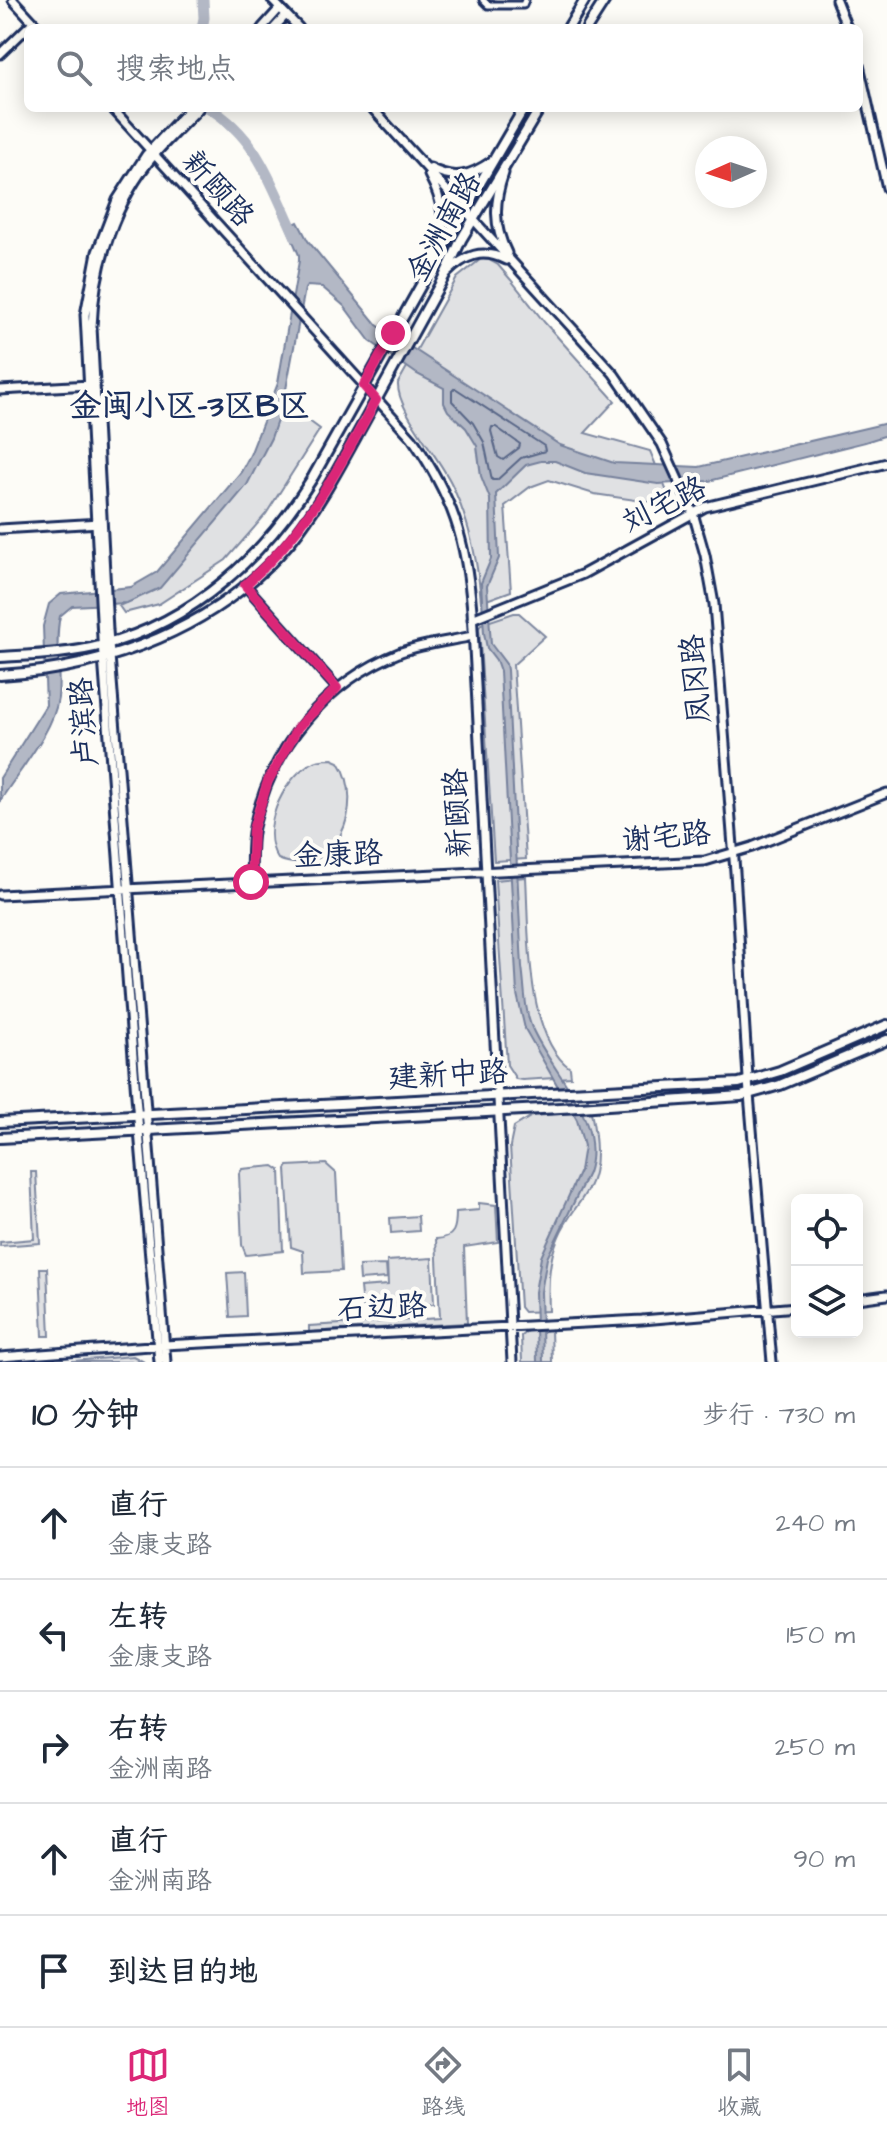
<!DOCTYPE html>
<html lang="zh">
<head>
<meta charset="utf-8">
<style>
  :root { --surface:#fff; --page:#f2f2f3; --text:#1f2937; --muted:#747a83; --line:#e0e1e3; --accent:#db2777 }
  body { margin:0; font-family:"Architects Daughter","LXGW WenKai TC",sans-serif; background:var(--page); color:var(--text) }
  .controls { position:absolute; right:24px; bottom:24px; display:grid; overflow:hidden; border-radius:12px; box-shadow:0 4px 20px #0003 }
  .controls button { width:72px; height:72px; display:grid; place-items:center; padding:0; border:0; border-bottom:2px solid var(--line); background:var(--surface); color:var(--text); font:40px sans-serif }
  .compass { position:absolute; left:695px; top:136px; width:72px; height:72px; border-radius:50%; background:var(--surface); box-shadow:0 4px 20px #0003; rotate:267deg }
  .stop { position:absolute; width:24px; height:24px; margin:-18px; border:6px solid #db2777; border-radius:50%; background:#fff }
  .stop.end { background:#db2777; border-color:#fff; box-shadow:0 2px 8px #0008 }
  .list { margin:0; padding:0; list-style:none }
  h2 { display:flex; justify-content:space-between; align-items:center; height:104px; margin:0; padding:0 32px; font-size:34px }
  h2 small { font-size:26px; font-weight:400; color:var(--muted) }
  .list li { display:grid; grid-template-columns:52px 1fr auto; gap:24px; align-items:center; box-sizing:border-box; height:112px; padding:0 32px; border-top:2px solid var(--line) }
  .list b { display:block; font-size:30px; white-space:nowrap }
  .list p { margin:0; font-size:26px; white-space:nowrap; color:var(--muted) }
  .list em { font-size:26px; font-style:normal; color:var(--muted) }
  .icon { flex:none; width:44px; height:44px; fill:none; stroke:currentColor; stroke-width:2; stroke-linecap:round; stroke-linejoin:round }
  .map { position:relative; flex:none; width:887px; height:1362px; overflow:hidden }
  .search { position:absolute; background:var(--surface); box-shadow:0 4px 20px #0003; left:24px; right:24px; top:24px; height:88px; display:flex; align-items:center; gap:20px; box-sizing:border-box; padding:0 28px; border-radius:12px; color:var(--muted); font-size:30px }
  .sheet { height:664px; background:var(--surface) }
  nav { display:flex; justify-content:space-around; align-items:center; box-sizing:border-box; height:112px; border-top:2px solid var(--line); background:var(--surface); font-size:22px; color:var(--muted) }
  nav a { display:grid; justify-items:center; gap:4px }
  nav .on { color:var(--accent) }
  .map>svg:first-child { display:block }
  .green { fill:#e0e1e3; stroke:#7e88a0; stroke-width:2 }
  .water { fill:#b3b8c5; stroke:#76819c; stroke-width:2 }
  .lines { fill:none; stroke-linecap:round; stroke-linejoin:round }
  .shore { stroke:#586687; stroke-width:2 }
  .river { stroke:#b3b8c5; stroke-width:11 }
  .street-casing { stroke:#1b2f5e; stroke-width:11 }
  .secondary-casing { stroke:#1b2f5e; stroke-width:13 }
  .primary-casing { stroke:#1b2f5e; stroke-width:14 }
  .street { stroke:#fdfcf7; stroke-width:5 }
  .secondary { stroke:#fdfcf7; stroke-width:7 }
  .primary { stroke:#fdfcf7; stroke-width:8 }
  .route { stroke:#db2777; stroke-width:10 }
  .labels { text-anchor:middle; dominant-baseline:central; stroke-width:8; stroke-linejoin:round; paint-order:stroke }
  .street-label { font-size:30px; fill:#1b2f5e; stroke:#fdfcf7 }
  .neighbourhood-label { font-size:32px; font-weight:bold; fill:#1b2f5e; stroke:#fdfcf7 }
</style>
</head>
<body>
<div class="map">
<svg width="887" height="1362" viewBox="0 0 887 1362">
  <rect width="100%" height="100%" fill="#fdfcf7"/>
  <filter id="ink" filterUnits="userSpaceOnUse"><feTurbulence type="fractalNoise" baseFrequency=".0125" numOctaves="2"/><feDisplacementMap in="SourceGraphic" scale="16" xChannelSelector="R" yChannelSelector="G"/><feConvolveMatrix kernelMatrix="1 2 1 2 8 2 1 2 1" color-interpolation-filters="sRGB"/></filter>
  <g filter="url(#ink)">
    <path class="green" d="M 481,259 L 489,260 L 498,265 L 511,280 L 545,323 L 615,401 L 585,433 L 650,451 L 671,501 L 670,505 L 594,494 L 549,480 L 530,487 L 505,506 L 511,591 L 481,602 C 478,562 470,524 453,487 C 441,458 396,410 398,383 L 457,278 Z
      M 282,401 L 320,429 L 266,514 L 226,560 L 159,604 L 124,613 L 119,606 L 159,587 L 216,518 Z
      M 514,613 L 519,613 L 545,636 L 513,665 L 526,859 L 494,861 L 479,628 L 481,624 Z
      M 332,759 L 339,762 C 367,805 335,882 278,859 C 259,830 282,782 308,765 C 316,760 323,759 332,759 Z
      M 526,877 C 529,928 525,1036 570,1068 L 571,1077 L 522,1080 L 516,1079 L 507,1065 L 495,880 Z
      M 591,1112 C 596,1135 600,1166 589,1187 C 580,1204 566,1219 559,1236 C 548,1260 548,1285 549,1311 L 524,1312 L 520,1307 L 510,1146 L 514,1127 L 532,1116 Z
      M 326,1164 L 336,1173 L 341,1271 L 304,1273 L 303,1251 L 291,1247 L 286,1169 L 288,1166 Z
      M 274,1166 L 280,1170 L 283,1251 L 246,1255 L 242,1245 L 239,1174 L 242,1169 Z
      M 31,1172 L 36,1172 L 40,1243 L 0,1246 L 0,1242 L 34,1239 Z
      M 479,1203 L 496,1205 L 498,1242 L 464,1247 L 467,1323 L 309,1332 L 309,1326 L 440,1318 L 436,1239 C 455,1238 456,1228 456,1212 L 479,1210 Z
      M 418,1216 L 419,1231 L 391,1233 L 390,1218 Z
      M 432,1258 L 434,1304 L 362,1307 L 360,1287 L 388,1285 L 387,1261 Z
      M 386,1265 L 387,1278 L 360,1280 L 359,1266 Z
      M 40,1268 L 47,1268 L 50,1336 L 43,1336 Z
      M 244,1272 L 246,1316 L 230,1317 L 227,1273 Z
      M 528,1330 L 551,1330 L 552,1362 L 522,1362 L 521,1336 Z
      M 133,1356 L 144,1362 L 70,1362 L 72,1361 Z"/>
    <path class="water" d="M 298,222 L 308,241 L 377,325 L 560,445 L 614,463 L 699,467 L 887,423 L 887,435 L 865,442 L 709,481 L 658,484 L 585,473 L 555,461 L 541,461 L 526,465 L 496,494 L 499,558 L 487,586 L 491,644 L 506,664 L 507,670 L 522,967 C 525,986 524,1009 532,1028 C 552,1074 606,1119 588,1173 L 547,1258 L 541,1292 L 543,1362 L 537,1362 L 535,1292 L 541,1257 L 580,1171 L 584,1146 L 577,1120 L 525,1029 L 517,994 L 500,671 L 496,660 L 487,648 L 484,633 L 481,583 L 491,559 L 490,499 L 481,476 L 477,446 L 466,428 L 448,411 L 444,403 L 444,388 L 417,374 L 370,341 L 344,306 L 322,287 L 307,286 L 305,289 L 284,400 L 271,438 L 247,485 L 160,588 L 127,603 L 72,606 L 60,616 C 54,643 61,671 58,698 C 54,731 18,772 0,801 L 0,778 L 46,705 L 43,626 L 49,604 L 61,594 L 131,587 L 157,572 L 241,472 L 250,455 L 278,383 L 299,261 L 299,255 L 287,227 Z"/>
    <g class="lines">
      <path class="shore" d="M 455,388 L 544,446 L 545,451 L 521,458 L 497,480 L 492,480 L 484,442 L 473,423 L 452,401 L 452,391 Z
        M 492,427 L 496,427 L 520,444 L 519,448 L 503,460 L 498,457 L 491,431 Z"/>
      <path class="river" d="M 202,28 L 204,18 L 203,0
        M 209,108 C 259,138 272,187 296,237"/>
      <defs>
        <path id="street" d="M 483,0 L 488,5 L 523,5 L 525,0"/>
        <path id="secondary" d="M 13,0 L 39,28
          M 272,0 L 299,28
          M 836,0 L 847,28
          M 262,28 L 280,8
          M 274,28 L 286,15
          M 0,54 L 33,22
          M 859,65 L 887,188
          M 112,108 L 412,438 C 453,498 466,539 472,610 L 512,1362
          M 372,108 L 614,374 L 662,444 L 693,513 L 705,555 L 714,604 L 735,872 L 749,1094 L 772,1362
          M 430,168 C 455,181 470,176 492,161
          M 504,173 C 494,202 493,225 507,253
          M 429,175 C 444,203 446,224 436,254
          M 447,273 C 465,255 482,248 506,260
          M 0,390 L 90,385
          M 0,529 L 100,523
          M 245,585 L 337,688
          M 472,619 L 583,574 L 705,507 L 887,463
          M 251,882 C 252,864 250,844 254,827 C 271,747 325,682 401,652 C 423,644 450,641 473,636
          M 0,895 L 705,861 L 752,847 L 887,793
          M 857,1299 L 887,1295
          M 0,1357 L 164,1345 L 642,1320 L 797,1307
          M 159,1362 L 136,1096 L 103,657 L 85,315 L 97,252 L 117,200 L 146,155 L 190,108
          M 166,1362 L 108,630 L 92,327 C 94,266 115,201 155,154 C 169,138 185,123 199,108"/>
        <path id="primary" d="M 568,28 L 585,0
          M 587,28 L 605,0
          M 0,657 C 34,655 70,654 103,645 C 193,622 266,554 313,477 L 434,262 L 524,108
          M 0,675 C 108,669 219,627 290,542 C 319,506 341,464 363,424 C 391,374 418,324 445,275 L 461,240 L 540,108
          M 0,1122 L 739,1083 L 780,1071 L 887,1025
          M 0,1138 L 579,1107 L 741,1096 L 780,1085 L 887,1040"/>
      </defs>
      <use href="#street" class="street-casing"/>
      <use href="#secondary" class="secondary-casing"/>
      <use href="#primary" class="primary-casing"/>
      <use href="#street" class="street"/>
      <use href="#secondary" class="secondary"/>
      <use href="#primary" class="primary"/>
    </g>
  </g>
  <g class="lines" filter="url(#ink)">
    <path class="route" d="M 251,882 L 253,829 L 268,781 L 298,727 L 337,688 L 245,585 C 308,530 337,471 376,400 L 364,386 L 393,333"/>
  </g>
  <g class="labels">
    <g class="street-label">
      <text transform="translate(218 189) rotate(48)">新颐路</text>
      <text transform="translate(444 227) rotate(-61)">金洲南路</text>
      <text transform="translate(664 505) rotate(-26)">刘宅路</text>
      <text transform="translate(696 679) rotate(-95)">凤冈路</text>
      <text transform="translate(84 722) rotate(-94)">卢滨路</text>
      <text transform="translate(458 813) rotate(-93)">新颐路</text>
      <text transform="translate(666 837) rotate(-5)">谢宅路</text>
      <text transform="translate(338 855) rotate(-2)">金康路</text>
      <text transform="translate(448 1075) rotate(-3)">建新中路</text>
      <text transform="translate(382 1308) rotate(-3)">石边路</text>
    </g>
    <g class="neighbourhood-label">
      <text x="190" y="406">金闽小区-3区B区</text>
    </g>
  </g>
</svg>
<div class="controls">
<button><svg class="icon" aria-label="locate" viewBox="0 0 24 24"><circle cx="12" cy="12" r="6"/><path d="M12 2v4M12 18v4M2 12h4M18 12h4"/></svg></button>
<button><svg class="icon" aria-label="layers" viewBox="0 0 24 24"><path d="M12 4l9 5-9 5-9-5zM3 14l9 5 9-5"/></svg></button>
</div>
<svg class="compass" viewBox="-18 -18 36 36"><path d="M0-13l5 13h-10z" fill="#e53935"/><path d="M0 13l5-13h-10z" fill="#747a83"/></svg>
<div class="stop" style="left:251px;top:882px"></div>
<div class="stop end" style="left:393px;top:333px"></div>
<div class="search"><svg class="icon" aria-label="search" viewBox="0 0 24 24"><circle cx="10" cy="10" r="6"/><path d="M15 15l6 6"/></svg>搜索地点</div>
</div>
<section class="sheet">
<h2>10 分钟<small>步行 · 730 m</small></h2>
<ul class="list">
<li><svg class="icon" aria-label="ahead" viewBox="0 0 24 24"><path d="M12 20V5M6 11l6-6 6 6"/></svg><div><b>直行</b><p>金康支路</p></div><em>240 m</em></li>
<li><svg class="icon" aria-label="left" viewBox="0 0 24 24"><path d="M17 20v-9H6M10 6l-5 5 5 5"/></svg><div><b>左转</b><p>金康支路</p></div><em>150 m</em></li>
<li><svg class="icon" aria-label="right" viewBox="0 0 24 24"><path d="M7 20v-9h11M14 6l5 5-5 5"/></svg><div><b>右转</b><p>金洲南路</p></div><em>250 m</em></li>
<li><svg class="icon" aria-label="ahead" viewBox="0 0 24 24"><path d="M12 20V5M6 11l6-6 6 6"/></svg><div><b>直行</b><p>金洲南路</p></div><em>90 m</em></li>
<li><svg class="icon" aria-label="arrive" viewBox="0 0 24 24"><path d="M6 21V4h12l-3 4 3 4H6"/></svg><div><b>到达目的地</b></div></li>
</ul>
</section>
<nav>
<a class="on"><svg class="icon" aria-label="map" viewBox="0 0 24 24"><path d="M3 6l6-2 6 2 6-2v14l-6 2-6-2-6 2zM9 4v14M15 6v14"/></svg>地图</a>
<a><svg class="icon" aria-label="directions" viewBox="0 0 24 24"><path d="M12 3l9 9-9 9-9-9zM9 14v-3h6M13 9l2 2-2 2"/></svg>路线</a>
<a><svg class="icon" aria-label="saved" viewBox="0 0 24 24"><path d="M7 4h10v16l-5-4-5 4z"/></svg>收藏</a>
</nav>
</body>
</html>
